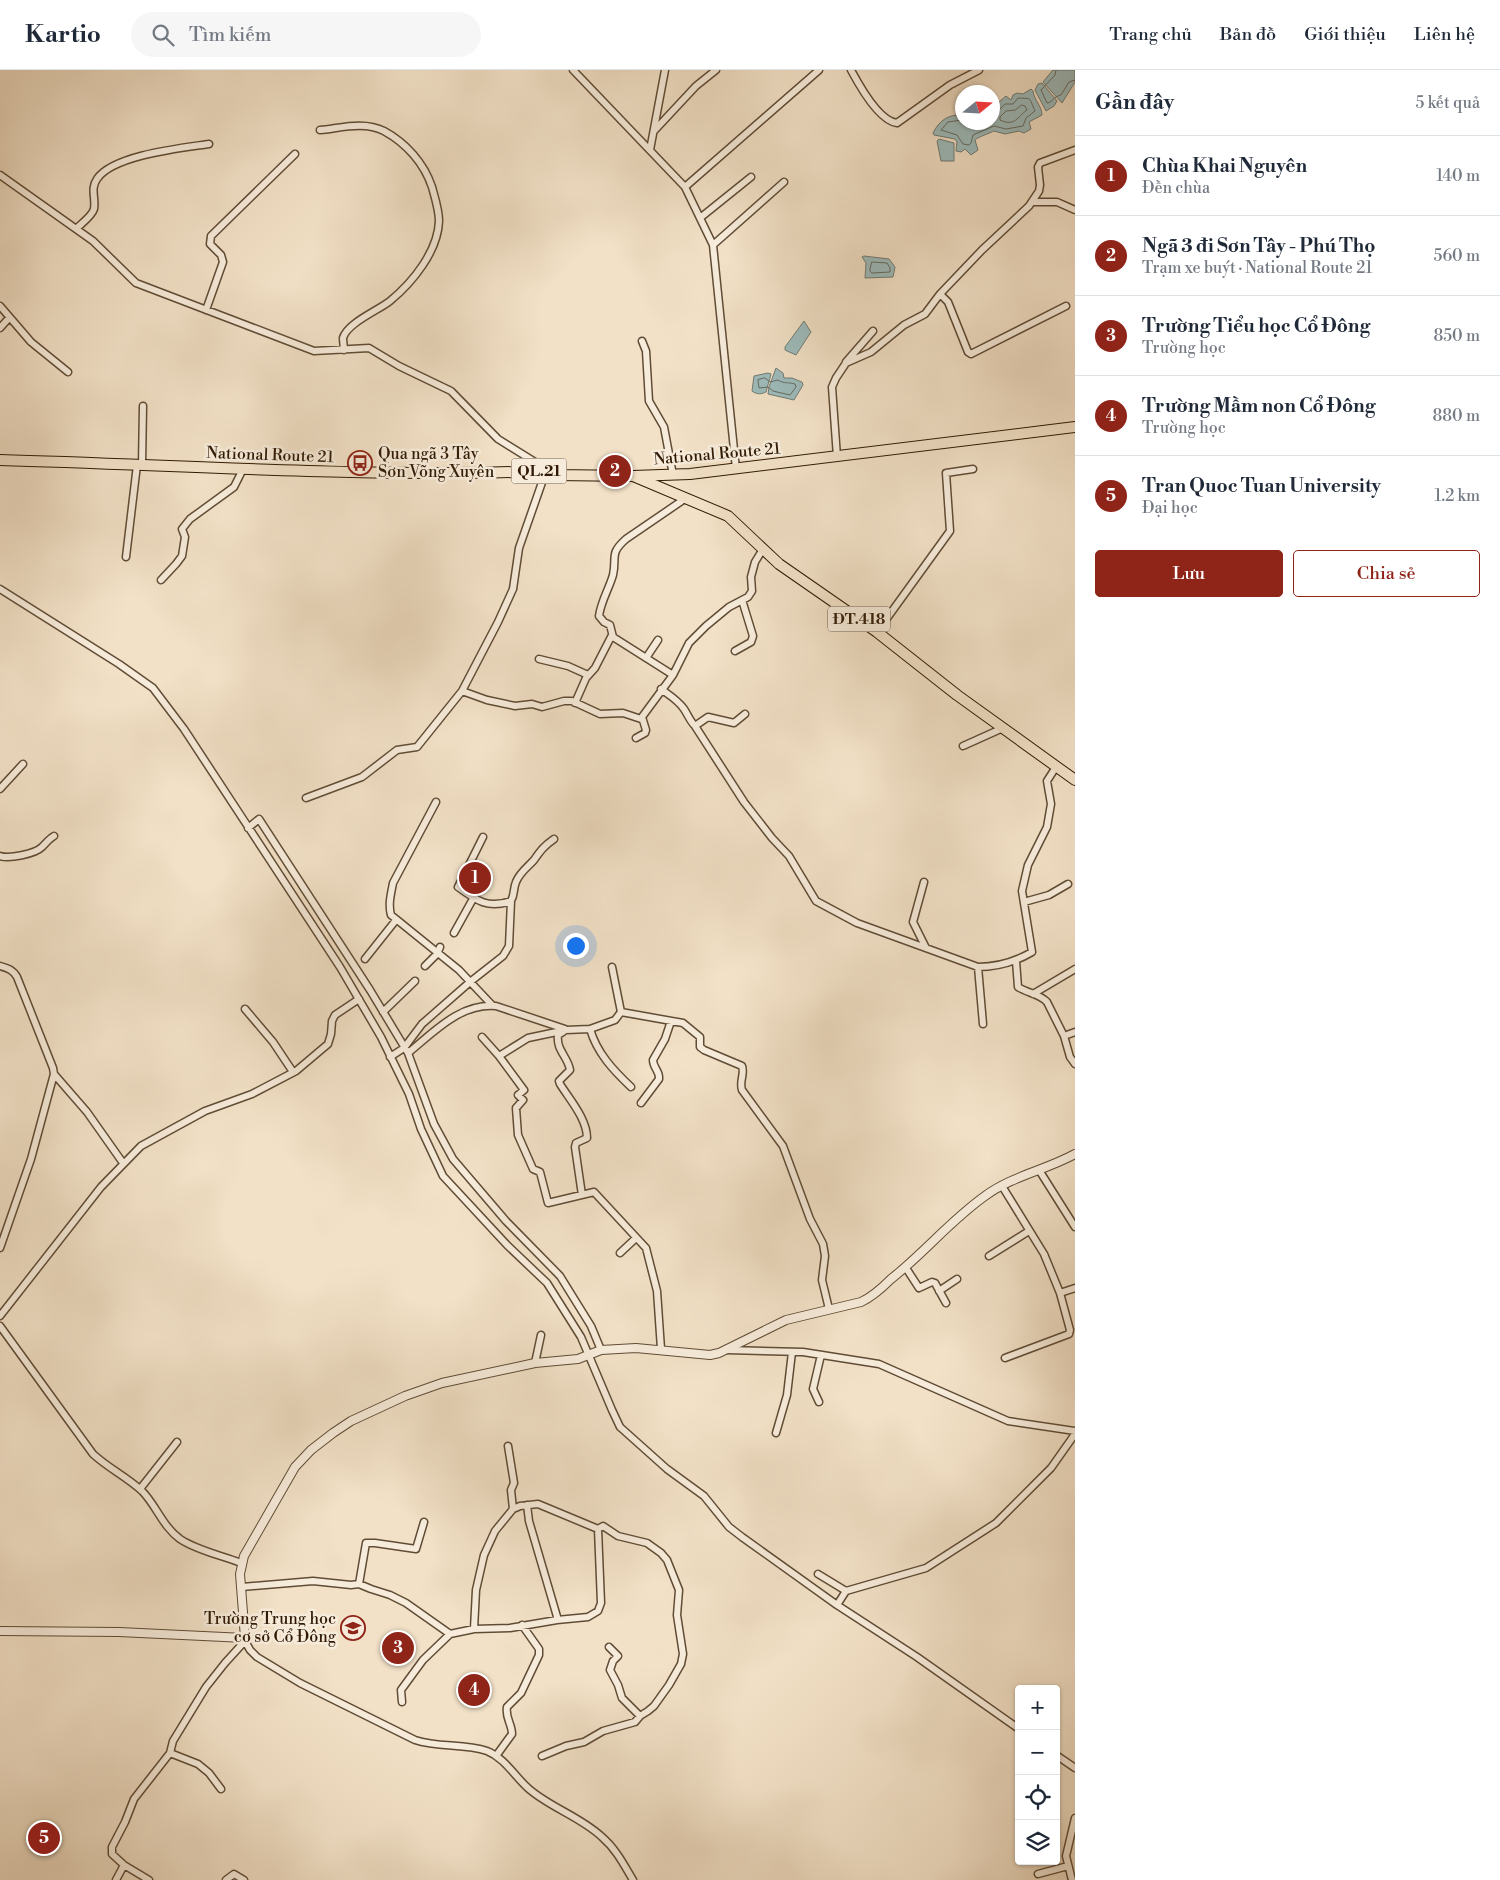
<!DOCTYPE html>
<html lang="vi">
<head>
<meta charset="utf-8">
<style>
  :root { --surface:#fff; --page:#f6f6f7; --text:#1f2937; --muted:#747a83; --line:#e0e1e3; --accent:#8f2418 }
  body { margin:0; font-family:"Libre Bodoni",serif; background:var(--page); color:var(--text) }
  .controls { position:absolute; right:15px; bottom:15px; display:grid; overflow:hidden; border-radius:5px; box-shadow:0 1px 4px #0004 }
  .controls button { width:45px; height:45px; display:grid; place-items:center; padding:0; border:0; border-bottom:1px solid var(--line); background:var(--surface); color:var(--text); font:25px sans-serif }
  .compass { position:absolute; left:955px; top:15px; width:45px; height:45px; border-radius:50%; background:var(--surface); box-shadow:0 1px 4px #0004; rotate:72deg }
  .you { position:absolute; left:575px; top:875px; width:18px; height:18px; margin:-12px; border:4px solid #fff; border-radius:50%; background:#1a73e8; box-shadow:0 0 0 8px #1a73e833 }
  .badge { display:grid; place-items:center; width:32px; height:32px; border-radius:50%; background:var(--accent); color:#fff; font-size:16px; font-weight:700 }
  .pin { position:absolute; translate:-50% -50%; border:2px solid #fff; box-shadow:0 1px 5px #0006 }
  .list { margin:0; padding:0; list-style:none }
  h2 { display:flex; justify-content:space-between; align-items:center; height:65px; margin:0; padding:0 20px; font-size:21px }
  h2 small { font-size:16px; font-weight:400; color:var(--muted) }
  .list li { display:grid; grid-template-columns:32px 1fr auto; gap:15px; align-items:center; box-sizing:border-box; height:80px; padding:0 20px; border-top:1px solid var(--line) }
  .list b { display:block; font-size:19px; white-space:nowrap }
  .list p { margin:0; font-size:16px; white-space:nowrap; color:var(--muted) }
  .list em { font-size:16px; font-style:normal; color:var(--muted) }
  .actions { display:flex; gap:10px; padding:15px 20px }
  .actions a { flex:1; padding:11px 0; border:1px solid var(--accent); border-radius:5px; text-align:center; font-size:18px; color:var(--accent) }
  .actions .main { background:var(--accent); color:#fff }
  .icon { flex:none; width:28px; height:28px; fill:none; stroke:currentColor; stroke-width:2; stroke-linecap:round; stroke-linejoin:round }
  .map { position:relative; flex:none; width:1075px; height:1810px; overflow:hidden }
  header { display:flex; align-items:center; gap:30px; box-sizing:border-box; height:70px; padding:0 25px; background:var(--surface); border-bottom:1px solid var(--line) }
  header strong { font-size:24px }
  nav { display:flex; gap:28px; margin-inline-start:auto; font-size:18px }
  .search { width:350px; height:45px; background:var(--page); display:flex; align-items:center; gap:12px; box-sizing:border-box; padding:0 18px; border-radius:28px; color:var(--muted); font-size:19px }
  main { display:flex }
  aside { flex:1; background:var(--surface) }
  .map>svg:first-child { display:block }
  .water { fill:#9dbcbd; stroke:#717b73 }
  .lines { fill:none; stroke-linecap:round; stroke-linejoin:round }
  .shore { stroke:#666b61; stroke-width:1 }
  .minor-casing { stroke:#604c36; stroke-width:9 }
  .tertiary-casing { stroke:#604c36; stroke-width:10 }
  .primary-casing { stroke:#301a05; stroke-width:12 }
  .trunk-casing { stroke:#301a05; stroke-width:12 }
  .minor { stroke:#f7ecdb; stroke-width:6 }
  .tertiary { stroke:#f7ecdb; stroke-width:8 }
  .primary { stroke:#f2e1c7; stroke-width:10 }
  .trunk { stroke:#f2e1c7; stroke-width:10 }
  .labels { text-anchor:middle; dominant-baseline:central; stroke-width:5; stroke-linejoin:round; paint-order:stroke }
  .shield { fill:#f7ecdb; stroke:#6c5945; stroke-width:1 }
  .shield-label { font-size:15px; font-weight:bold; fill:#301a05 }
  .poi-label { font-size:16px; fill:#301a05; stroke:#f7ecdb; text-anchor:start }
  .street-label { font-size:16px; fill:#301a05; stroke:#f7ecdb }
</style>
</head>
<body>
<header>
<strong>Kartio</strong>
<div class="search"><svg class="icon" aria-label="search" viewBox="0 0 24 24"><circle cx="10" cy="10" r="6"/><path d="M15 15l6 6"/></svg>Tìm kiếm</div>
<nav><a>Trang chủ</a><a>Bản đồ</a><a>Giới thiệu</a><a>Liên hệ</a></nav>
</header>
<main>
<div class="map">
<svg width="1075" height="1810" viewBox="0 0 1075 1810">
  <rect width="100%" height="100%" fill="#f2e1c7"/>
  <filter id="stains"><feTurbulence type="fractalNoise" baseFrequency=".004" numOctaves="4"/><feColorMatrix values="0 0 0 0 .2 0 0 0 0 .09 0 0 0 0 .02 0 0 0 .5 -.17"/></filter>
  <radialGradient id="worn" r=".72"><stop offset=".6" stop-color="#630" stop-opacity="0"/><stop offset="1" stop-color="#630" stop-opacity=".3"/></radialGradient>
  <path class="water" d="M 1053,0 L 1075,0 L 1075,12 L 1062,33 L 1043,12 Z
    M 1042,13 L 1057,31 L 1054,36 L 1046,41 L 1035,20 L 1038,14 Z
    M 1031,19 L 1033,21 C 1034,30 1042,36 1042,45 L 1029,52 L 1031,59 L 1024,63 L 1019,61 L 1005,64 L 994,61 C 990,63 978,67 975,70 L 978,80 L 971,85 L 965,79 L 961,82 L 956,81 L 957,72 L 955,69 L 934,65 L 933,63 C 939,51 948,44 962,45 L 962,52 L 992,52 L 993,39 L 996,36 L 996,31 L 999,32 L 1006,26 L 1011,30 L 1013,25 L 1017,23 L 1023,24 Z
    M 939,69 L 954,73 L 954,91 L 941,91 L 937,71 Z
    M 864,186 L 889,189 L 895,197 L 893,207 L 865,208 L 866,193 L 862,187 Z
    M 804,251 L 811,262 L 796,285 L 785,280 L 785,277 Z
    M 776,298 L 783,303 L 784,308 L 792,308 L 802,312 L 803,315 L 794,330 L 768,324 L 769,317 Z
    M 768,303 L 771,304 L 766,322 C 762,324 757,325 752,321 L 754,306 Z"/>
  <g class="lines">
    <path class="shore" d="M 1056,0 L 1055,5 L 1041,20 L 1047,33 C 1052,33 1054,26 1061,25 L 1069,12 L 1075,10
      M 1022,35 L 1025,36 L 1027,40 C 1017,47 1015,57 1000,50 L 1000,47 L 1006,41 L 1015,40 Z
      M 962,50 L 948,52 L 941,60 L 957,65 L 963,74 L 969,75 L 971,73 L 973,65 L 994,56 L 1006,59 L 1023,56 L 1026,48 L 1035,41 C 1028,26 1033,29 1018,28 L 1013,34 L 1005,34 L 997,42 L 992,43
      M 872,192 L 887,193 L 890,198 L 890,202 L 872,203 L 870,201 Z
      M 765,308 L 770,312 L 778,310 C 784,314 789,312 795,314 L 796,317 L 790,325 L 773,321 L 768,317 L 759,318 L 758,310 Z"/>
    <defs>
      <path id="minor" d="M 573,0 L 685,117
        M 851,0 C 859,15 879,51 897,53 L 950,15 L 979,0
        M 320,60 C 341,58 364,51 384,61 C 406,73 424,93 432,117 C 435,128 439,140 439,151 C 438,181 413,212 390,231 C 379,240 347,253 343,268 C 343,272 344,276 344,280
        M 654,61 L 696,16 L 716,0
        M 650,80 L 665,0
        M 0,105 L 93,171 L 136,213 L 314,281 L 369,278 L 399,296 L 451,321 L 498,369 L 548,400
        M 1033,132 L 1057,132 L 1075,140
        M 700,148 L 751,107
        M 76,159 C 82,153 92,146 94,139 C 96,128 90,119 97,109 C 113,85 182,78 209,74
        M 713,175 L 784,112
        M 940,224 L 948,232 L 968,282 L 971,284 L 1066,236
        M 0,236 L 31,272 L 68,302
        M 206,240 L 223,192 L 221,185 L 210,174 L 211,166 L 295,84
        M 0,258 L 9,248
        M 642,271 L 646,281 L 649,331 L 664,357 L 673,405
        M 846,292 L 873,261
        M 837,387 L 832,317 L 836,308 L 846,293 L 871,282 L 904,255 L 925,244 L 940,224 L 982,180 L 1029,136 L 1039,121 L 1040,115 L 1038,97 L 1040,93 L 1075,80
        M 142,395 L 143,336
        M 736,399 L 713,175 L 685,117 L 819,0
        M 126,487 L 137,395
        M 161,510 L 176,494 L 182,486 L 185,467 L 182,459 L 190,449 L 234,417 L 243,399
        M 0,519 L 119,594 L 153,618 L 184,659 L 340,897 L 381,967 L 409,1024 L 421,1059 L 443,1106 L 507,1175 L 547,1213 L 581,1267 L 612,1340 L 620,1357 L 667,1399 L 704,1426 L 729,1457 L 742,1467 L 837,1535 L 917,1587 L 1019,1659
        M 877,562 L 950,461 L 946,403 L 973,399
        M 735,581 L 751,572 L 753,566 L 742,530
        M 646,588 L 658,570
        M 539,589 L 568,596 L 588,605
        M 673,605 L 613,567 L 610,555 L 604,552 L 599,546 C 601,531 609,519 613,505 C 617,487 609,484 626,469 L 686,428
        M 661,619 C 669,625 678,630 684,639 C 688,645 690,651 695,656 L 744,732 L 772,768 L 789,786 L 816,831 L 857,853 L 978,897 C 999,897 1015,892 1032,882 L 1022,821 L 1028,795 L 1047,757 L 1051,734 L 1047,711 L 1056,697
        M 462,621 L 487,630 L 515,636 L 532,634 L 542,637 L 564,631 L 572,631 L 600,644 L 623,643 L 641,649
        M 575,633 L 586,608 L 595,598 L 612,565
        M 695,656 L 708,647 L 734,653 L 745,644
        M 636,668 L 645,663 L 646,660 L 642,647 L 673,605 L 689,573 L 706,556 L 729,537 L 748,527 L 752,521 L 751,507 L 755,492 L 763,479
        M 963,676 L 1003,658
        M 0,719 L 23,694
        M 306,728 L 362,707 L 397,680 L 417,677 L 462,621 L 498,552 L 513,519 L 519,478 L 546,401
        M 436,732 L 393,813 C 391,824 388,834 391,845 L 459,900 L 492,935
        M 248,758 L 259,749 L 370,920 L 408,983 L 434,1054 L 453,1089 L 506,1151 L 560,1206 L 591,1256 L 601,1280
        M 483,767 L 458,817 C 477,831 488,839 511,831
        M 0,786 C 9,789 35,784 42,777 C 46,773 49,769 54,766
        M 924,812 L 913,852 L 926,878
        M 1024,832 L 1049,825 L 1068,814
        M 454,863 L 474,827
        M 365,889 L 396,850
        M 1016,891 L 1018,917 C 1027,923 1040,924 1047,932 L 1064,966 L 1070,987 L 1075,994
        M 0,896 C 8,898 13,900 17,907 L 53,998 L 54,1004 L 31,1089 L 0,1178
        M 425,896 L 437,884 L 440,877
        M 612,897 L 621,942
        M 978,897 L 983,954
        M 1033,924 L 1075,899
        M 245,939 L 273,972 L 293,1002
        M 383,942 L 415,911
        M 621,942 L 615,950 L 590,959 L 566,960 L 528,968 L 499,986 L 524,1020 L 518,1025 L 523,1030 L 516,1038 L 518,1065 L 533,1099 L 540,1102 L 548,1133 L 594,1122 L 646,1178 L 657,1221 L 661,1279
        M 621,942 L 683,953 L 700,967 L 700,977 L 704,980 L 742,996 C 745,1004 739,1011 742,1020 L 783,1076 L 810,1149 L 823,1174 L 825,1186 L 822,1210 L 829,1239
        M 590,959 C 597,983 613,1000 631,1017
        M 563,962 L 558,965 C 556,980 568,987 570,1000 L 559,1011 L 560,1014 C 570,1030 587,1049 587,1068 L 576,1073 L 575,1077 L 582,1125
        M 1064,966 L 1075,962
        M 482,967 L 499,986
        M 408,983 C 434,962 460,933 496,936 L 565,959
        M 390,987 L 404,978 L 422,954 L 470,912 L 503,886 L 509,876 L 511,831 C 515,824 513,819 516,812 C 520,802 528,797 534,790 C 541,780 544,776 554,769
        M 54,1004 L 87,1042 L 123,1093
        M 641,1033 L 659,1009 C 660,1001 653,998 653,990 L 665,969 L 671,951
        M 1039,1100 L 1075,1157
        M 1002,1116 L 1044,1184 L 1060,1223 L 1070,1260 L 1069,1264 L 1005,1288
        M 620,1183 L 636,1168
        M 989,1186 L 1029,1161
        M 906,1198 L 919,1218 L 932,1212 L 935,1213 L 946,1233
        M 939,1221 L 957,1209
        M 1060,1223 L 1075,1218
        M 0,1246 L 101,1117 L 141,1076 L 205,1041 L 252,1024 L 296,1001 L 328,974 L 331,964 L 332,951 L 335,945 L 359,929
        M 0,1256 L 93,1384 C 108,1398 127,1407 142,1421 C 156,1435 163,1457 180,1469 C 198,1481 221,1485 241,1493
        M 727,1280 L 803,1282 L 879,1294 L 1008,1351 L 1075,1361
        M 535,1293 L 541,1265
        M 819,1332 L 813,1319 L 821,1285
        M 776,1363 L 787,1325 L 792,1282
        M 508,1376 L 514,1413 L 511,1420 L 513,1439
        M 140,1419 L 177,1372
        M 527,1435 L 529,1451 L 558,1550
        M 818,1504 L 846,1521
        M 359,1514 L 366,1473 L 375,1473 L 416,1479 L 424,1452
        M 242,1517 L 313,1511 L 351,1515 L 359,1514 L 371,1519 L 390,1525 L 406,1533 L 450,1564
        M 837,1535 L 846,1521 L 926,1498 L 996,1453 L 1051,1398 L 1075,1364
        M 474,1559 L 510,1558 L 557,1550 L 588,1547 L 598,1541 L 601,1533 L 598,1459
        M 245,1568 L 245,1571 L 250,1580 L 257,1587 L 300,1613 L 415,1670 C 439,1678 464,1673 487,1681 C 505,1688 515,1707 529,1719 C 551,1738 581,1747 602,1767 C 616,1779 624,1795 633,1810
        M 609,1577 L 618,1586 L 613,1591 L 610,1600 L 618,1615 L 622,1628 L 640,1646
        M 402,1632 L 401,1620 L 423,1590 L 450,1564 L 474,1559 L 476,1520 L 484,1485 L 495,1461 L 513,1439 L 520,1436 L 538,1434 L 598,1459 L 603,1456 L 618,1466 L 647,1473 L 661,1483 L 667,1490 L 679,1520 L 677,1545 L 683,1584 L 681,1594 L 669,1615 L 654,1636 L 648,1641 L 640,1646 L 635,1652 L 603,1661 L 584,1672 L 566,1676 L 542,1686
        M 170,1683 L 198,1694 L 209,1703 L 221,1719
        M 1056,1685 L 1075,1698
        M 496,1686 L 512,1664 C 512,1654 505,1648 507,1637 L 521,1623 L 539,1585 L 539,1579 L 522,1555
        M 1038,1804 L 1068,1796
        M 116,1810 L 124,1795
        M 149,1810 L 124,1795 L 112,1784 L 112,1777 L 125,1752 L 134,1729 L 170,1683 L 173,1671 L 206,1617 L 225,1593 L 245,1571
        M 226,1810 L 234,1804 L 244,1810
        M 1072,1810 L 1066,1786 L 1075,1748"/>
      <path id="tertiary" d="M 0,1561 L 119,1562 L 245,1568 L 240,1504 L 244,1486 L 295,1397 L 311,1380 L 333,1363 L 351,1351 L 405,1326 L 442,1313 L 535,1293 L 578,1289 L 601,1280 L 636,1278 L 710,1285 L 719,1283 L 786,1250 L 861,1232 C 872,1227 882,1218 891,1209 C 924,1183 951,1150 985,1126 C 1012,1106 1046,1100 1075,1084"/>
      <path id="primary" d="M 633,406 L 728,446 L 779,494 L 877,562 L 957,625 L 1075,710"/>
      <path id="trunk" d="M 0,390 C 182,395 364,408 546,401 L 555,405 L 633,406 L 690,404 L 1075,357"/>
    </defs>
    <use href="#minor" class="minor-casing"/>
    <use href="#tertiary" class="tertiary-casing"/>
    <use href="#primary" class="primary-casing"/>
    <use href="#trunk" class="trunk-casing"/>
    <use href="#minor" class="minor"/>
    <use href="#tertiary" class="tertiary"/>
    <use href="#primary" class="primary"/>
    <use href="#trunk" class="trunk"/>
  </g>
  <defs>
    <symbol id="bus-ring" viewBox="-11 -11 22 22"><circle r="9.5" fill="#f7ecdb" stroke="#8f2418" stroke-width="1.5"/><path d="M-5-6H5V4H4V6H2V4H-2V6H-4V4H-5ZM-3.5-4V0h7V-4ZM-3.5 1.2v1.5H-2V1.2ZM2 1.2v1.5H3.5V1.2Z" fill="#8f2418"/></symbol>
    <symbol id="school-ring" viewBox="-11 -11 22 22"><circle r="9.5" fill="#f7ecdb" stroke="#8f2418" stroke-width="1.5"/><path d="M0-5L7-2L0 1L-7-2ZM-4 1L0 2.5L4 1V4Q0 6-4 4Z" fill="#8f2418"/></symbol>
  </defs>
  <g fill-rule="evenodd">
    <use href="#bus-ring" x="346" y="379" width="28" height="28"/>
    <use href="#school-ring" x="339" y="1544" width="28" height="28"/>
  </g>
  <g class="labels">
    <g class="shield">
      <rect x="511.5" y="388.5" width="55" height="25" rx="4"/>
      <rect x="828" y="536.5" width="62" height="25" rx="4"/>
    </g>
    <g class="shield-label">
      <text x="539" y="401">QL.21</text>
      <text x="859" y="549">ĐT.418</text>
    </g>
    <g class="poi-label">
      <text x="378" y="384">Qua ngã 3 Tây<tspan x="378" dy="18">Sơn Võng Xuyên</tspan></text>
      <text x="336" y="1549" text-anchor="end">Trường Trung học<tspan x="336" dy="18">cơ sở Cổ Đông</tspan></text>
    </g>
    <g class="street-label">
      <text transform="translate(717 384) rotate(-5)">National Route 21</text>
      <text transform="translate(270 385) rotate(2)">National Route 21</text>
    </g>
  </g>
  <rect width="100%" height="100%" filter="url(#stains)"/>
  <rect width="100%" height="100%" fill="url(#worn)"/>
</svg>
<div class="controls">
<button>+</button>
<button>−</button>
<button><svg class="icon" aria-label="locate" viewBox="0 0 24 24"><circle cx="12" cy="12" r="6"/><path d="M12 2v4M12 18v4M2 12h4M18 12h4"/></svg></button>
<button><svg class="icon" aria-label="layers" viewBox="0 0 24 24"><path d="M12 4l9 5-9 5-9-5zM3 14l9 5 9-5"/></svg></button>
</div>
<svg class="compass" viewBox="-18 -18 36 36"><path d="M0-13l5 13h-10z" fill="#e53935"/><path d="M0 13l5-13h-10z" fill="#747a83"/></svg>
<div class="you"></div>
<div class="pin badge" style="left:475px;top:808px">1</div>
<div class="pin badge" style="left:615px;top:401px">2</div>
<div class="pin badge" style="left:398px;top:1578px">3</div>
<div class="pin badge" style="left:474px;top:1620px">4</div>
<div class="pin badge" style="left:44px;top:1768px">5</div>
</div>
<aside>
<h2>Gần đây<small>5 kết quả</small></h2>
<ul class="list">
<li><span class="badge">1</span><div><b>Chùa Khai Nguyên</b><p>Đền chùa</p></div><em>140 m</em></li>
<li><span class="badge">2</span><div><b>Ngã 3 đi Sơn Tây - Phú Thọ</b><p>Trạm xe buýt · National Route 21</p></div><em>560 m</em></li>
<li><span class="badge">3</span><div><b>Trường Tiểu học Cổ Đông</b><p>Trường học</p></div><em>850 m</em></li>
<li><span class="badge">4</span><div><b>Trường Mầm non Cổ Đông</b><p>Trường học</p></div><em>880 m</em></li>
<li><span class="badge">5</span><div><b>Tran Quoc Tuan University</b><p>Đại học</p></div><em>1.2 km</em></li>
</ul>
<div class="actions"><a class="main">Lưu</a><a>Chia sẻ</a></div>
</aside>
</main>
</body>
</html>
